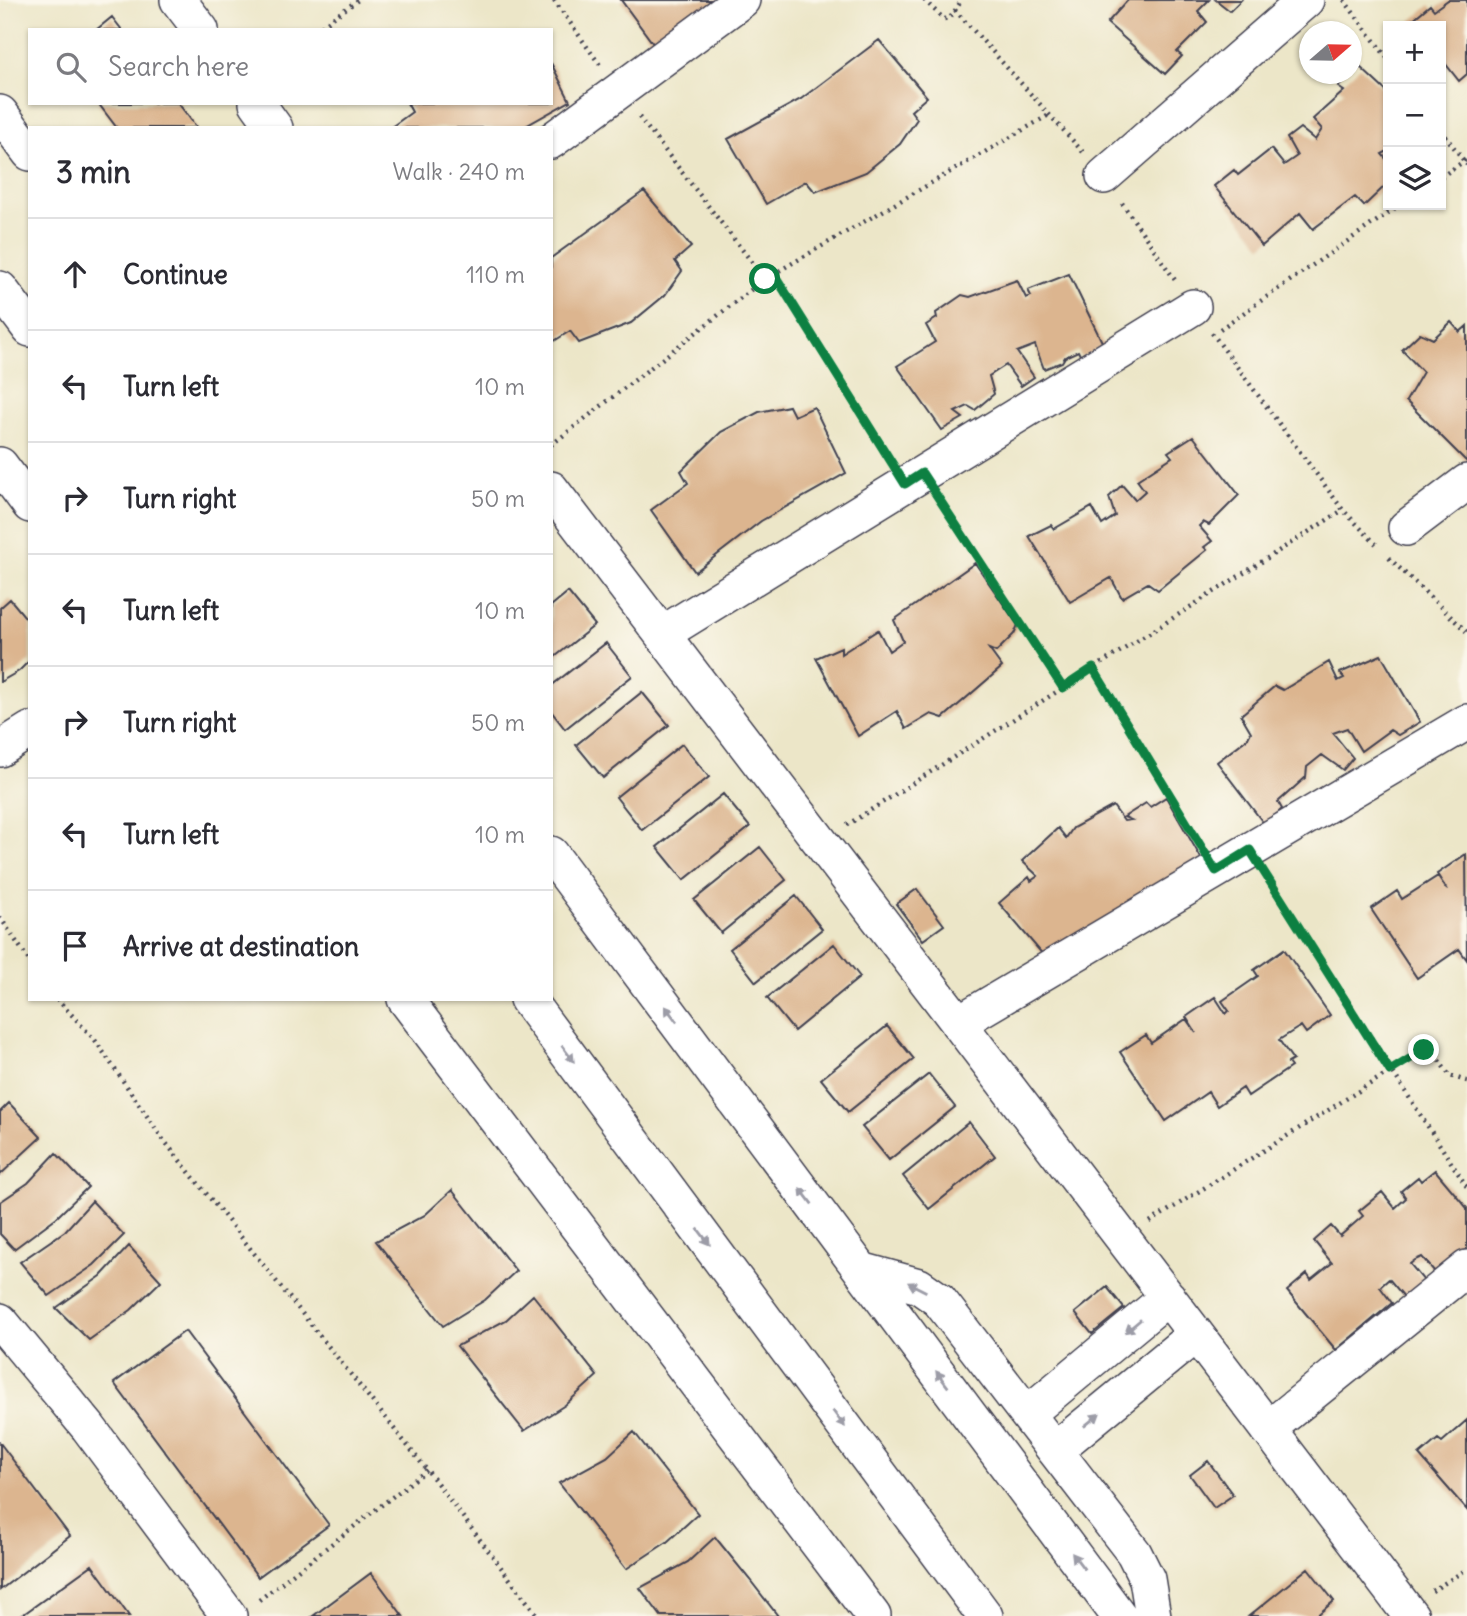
<!DOCTYPE html>
<html lang="en">
<head>
<meta charset="utf-8">
<style>
  :root { --surface:#fff; --page:#f2f2f3; --text:#2b2b33; --muted:#7c7c81; --line:#e1e1e2 }
  body { margin:0; font-family:Delius,sans-serif; background:var(--page); color:var(--text) }
  .controls { position:absolute; right:21px; top:21px; display:grid; overflow:hidden; border-radius:0px; box-shadow:0 2px 5px #0004 }
  .controls button { width:63px; height:63px; display:grid; place-items:center; padding:0; border:0; border-bottom:2px solid var(--line); background:var(--surface); color:var(--text); font:35px sans-serif }
  .compass { position:absolute; left:1299px; top:21px; width:63px; height:63px; border-radius:50%; background:var(--surface); box-shadow:0 2px 5px #0004; rotate:70deg }
  .stop { position:absolute; width:21px; height:21px; margin:-16px; border:5px solid #0b8043; border-radius:50%; background:#fff }
  .stop.end { background:#0b8043; border-color:#fff; box-shadow:0 2px 7px #0008 }
  .list { margin:0; padding:0; list-style:none }
  h2 { display:flex; justify-content:space-between; align-items:center; height:91px; margin:0; padding:0 28px; font-size:30px }
  h2 small { font-size:23px; font-weight:400; color:var(--muted) }
  .list li { display:grid; grid-template-columns:46px 1fr auto; gap:21px; align-items:center; box-sizing:border-box; height:112px; padding:0 28px; border-top:2px solid var(--line) }
  .list b { display:block; font-size:26px; white-space:nowrap }
  .list em { font-size:23px; font-style:normal; color:var(--muted) }
  .icon { flex:none; width:38px; height:38px; fill:none; stroke:currentColor; stroke-width:2; stroke-linecap:round; stroke-linejoin:round }
  .map { position:relative; flex:none; width:1467px; height:1616px; overflow:hidden }
  .search { position:absolute; background:var(--surface); box-shadow:0 2px 5px #0004; left:28px; top:28px; width:525px; height:77px; display:flex; align-items:center; gap:18px; box-sizing:border-box; padding:0 24px; border-radius:0px; color:var(--muted); font-size:26px }
  .panel { position:absolute; background:var(--surface); box-shadow:0 2px 5px #0004; left:28px; top:126px; width:525px; height:875px; border-radius:0px }
  .map>svg:first-child { display:block }
  .building { fill:#dcb58f }
  .lines { fill:none; stroke-linecap:round; stroke-linejoin:round }
  .street-casing { stroke:#403f50; stroke-width:38 }
  .path { stroke:#403f50; stroke-width:4.5; stroke-dasharray:2 5; stroke-linecap:butt }
  .street { stroke:#fff; stroke-width:35 }
  .oneway { fill:#9c9ca7 }
  .route { stroke:#0b8043; stroke-width:9 }
</style>
</head>
<body>
<div class="map">
<svg width="1467" height="1616" viewBox="0 0 1467 1616">
  <rect width="100%" height="100%" fill="#fbf7ec"/>
  <filter id="ink" filterUnits="userSpaceOnUse"><feTurbulence type="fractalNoise" baseFrequency=".0143" numOctaves="2"/><feDisplacementMap in="SourceGraphic" scale="14" xChannelSelector="R" yChannelSelector="G"/><feConvolveMatrix kernelMatrix="1 2 1 2 8 2 1 2 1" color-interpolation-filters="sRGB"/></filter>
  <filter id="wash" filterUnits="userSpaceOnUse"><feTurbulence type="fractalNoise" baseFrequency=".00686" numOctaves="4" result="noise"/><feDisplacementMap in="SourceGraphic" scale="28" xChannelSelector="R" yChannelSelector="G"/><feGaussianBlur stdDeviation="1.57" result="paint"/><feColorMatrix in="noise" values="0 0 0 0 0 0 0 0 0 0 0 0 0 0 0 0 0 1.4 0 .05"/><feComposite in="paint" operator="in"/></filter>
  <g filter="url(#wash)">
    <rect width="100%" height="100%" fill="#ece6c8"/>
    <g id="blocks">
      <path class="building" d="M 621,0 L 720,0 L 657,49 Z
        M 1128,0 L 1209,0 L 1198,11 L 1207,22 L 1177,52 L 1182,56 L 1165,74 L 1107,23 Z
        M 1216,0 L 1241,0 L 1230,11 Z
        M 1448,0 L 1467,0 L 1467,74 L 1459,81 L 1441,58 L 1441,26 L 1415,26 L 1411,21 L 1430,5 L 1434,10 Z
        M 112,17 L 122,30 L 96,30 Z
        M 879,40 L 927,97 L 911,111 L 917,119 L 900,144 L 866,172 L 815,192 L 806,181 L 766,204 L 728,139 L 801,99 Z
        M 551,63 L 570,101 L 522,128 L 390,128 L 412,112 L 407,103 L 551,103 Z
        M 1360,67 L 1388,93 L 1388,151 L 1382,154 L 1388,161 L 1388,183 L 1364,206 L 1355,197 L 1313,229 L 1300,213 L 1262,246 L 1214,186 L 1234,170 L 1238,175 L 1271,149 L 1284,165 L 1297,156 L 1287,138 L 1300,128 L 1315,140 L 1322,129 L 1313,119 L 1344,91 L 1338,87 Z
        M 98,103 L 178,103 L 197,128 L 117,128 Z
        M 644,191 L 691,247 L 675,261 L 682,271 L 665,295 L 631,323 L 579,343 L 570,331 L 551,343 L 551,258 Z
        M 1069,274 L 1104,346 L 1081,357 L 1078,351 L 1065,357 L 1062,362 L 1044,369 L 1035,345 L 1017,352 L 1034,377 L 1021,386 L 1006,365 L 989,376 L 994,394 L 975,410 L 968,406 L 955,412 L 963,418 L 942,430 L 897,366 L 935,342 L 926,325 L 937,318 L 936,313 L 962,295 L 970,297 L 1017,280 L 1026,298 L 1031,296 L 1028,290 Z
        M 1451,322 L 1460,332 L 1467,326 L 1467,462 L 1406,401 L 1423,372 L 1402,350 L 1420,333 L 1433,339 Z
        M 789,406 L 794,416 L 814,407 L 846,473 L 761,521 L 695,572 L 651,510 L 688,483 L 681,471 L 721,432 L 759,412 Z
        M 1193,436 L 1239,495 L 1209,525 L 1203,522 L 1199,526 L 1212,541 L 1204,547 L 1207,550 L 1158,590 L 1148,583 L 1122,598 L 1111,578 L 1070,602 L 1029,536 L 1051,525 L 1054,529 L 1092,507 L 1102,525 L 1115,516 L 1109,497 L 1122,485 L 1135,500 L 1145,491 L 1137,480 L 1172,457 L 1168,452 Z
        M 975,563 L 1018,625 L 1014,634 L 996,652 L 989,649 L 1002,667 L 943,718 L 931,714 L 906,729 L 897,711 L 858,736 L 816,658 L 841,647 L 841,654 L 878,630 L 889,651 L 903,641 L 894,620 Z
        M 568,592 L 595,625 L 551,660 L 551,606 Z
        M 10,599 L 30,623 L 30,660 L 19,671 L 0,682 L 0,608 Z
        M 606,643 L 632,676 L 565,729 L 551,711 L 551,686 Z
        M 1381,655 L 1420,722 L 1398,735 L 1390,730 L 1361,751 L 1347,728 L 1333,733 L 1353,758 L 1343,770 L 1322,755 L 1307,767 L 1306,777 L 1278,802 L 1282,809 L 1265,825 L 1217,762 L 1248,738 L 1251,732 L 1241,715 L 1275,686 L 1283,690 L 1329,662 L 1338,681 L 1344,678 L 1340,673 Z
        M 642,692 L 669,725 L 603,778 L 576,745 Z
        M 682,744 L 709,777 L 642,830 L 616,797 Z
        M 723,794 L 750,827 L 684,880 L 657,847 Z
        M 1166,797 L 1205,865 L 1050,963 L 999,903 L 1029,877 L 1031,881 L 1038,876 L 1022,861 L 1058,828 L 1066,838 L 1073,828 L 1113,806 L 1124,821 L 1131,820 L 1124,817 L 1146,803 L 1150,807 Z
        M 760,847 L 786,880 L 721,933 L 694,900 Z
        M 1466,854 L 1467,960 L 1459,949 L 1417,978 L 1371,909 L 1397,891 L 1402,899 L 1438,876 L 1447,890 L 1437,874 Z
        M 917,889 L 944,925 L 923,940 L 896,904 Z
        M 796,896 L 822,929 L 756,982 L 730,949 Z
        M 834,944 L 860,977 L 794,1031 L 767,998 Z
        M 1284,949 L 1330,1015 L 1306,1033 L 1301,1026 L 1279,1040 L 1293,1060 L 1288,1063 L 1291,1067 L 1248,1096 L 1243,1088 L 1217,1106 L 1208,1092 L 1166,1121 L 1120,1052 L 1146,1035 L 1151,1043 L 1186,1019 L 1196,1033 L 1186,1017 L 1215,997 L 1226,1014 L 1229,1011 L 1222,1001 L 1258,976 L 1254,970 Z
        M 887,1026 L 914,1059 L 848,1112 L 821,1079 Z
        M 929,1074 L 955,1107 L 889,1160 L 862,1127 Z
        M 9,1103 L 41,1137 L 0,1175 L 0,1112 Z
        M 969,1122 L 995,1156 L 929,1209 L 903,1176 Z
        M 56,1153 L 88,1187 L 57,1217 L 14,1249 L 0,1234 L 0,1202 L 28,1183 Z
        M 1435,1170 L 1467,1208 L 1467,1253 L 1463,1256 L 1459,1252 L 1435,1272 L 1422,1257 L 1415,1260 L 1410,1264 L 1425,1282 L 1405,1298 L 1389,1279 L 1380,1287 L 1392,1303 L 1336,1350 L 1287,1291 L 1307,1274 L 1311,1280 L 1332,1263 L 1314,1241 L 1331,1226 L 1340,1236 L 1363,1216 L 1359,1211 L 1382,1192 L 1395,1208 L 1406,1198 L 1401,1191 L 1418,1177 L 1421,1181 Z
        M 452,1190 L 516,1271 L 485,1300 L 443,1326 L 376,1241 L 425,1215 Z
        M 92,1201 L 124,1235 L 94,1265 L 49,1296 L 20,1262 L 65,1231 Z
        M 129,1246 L 161,1281 L 131,1310 L 89,1340 L 56,1308 L 101,1276 Z
        M 1107,1287 L 1124,1308 L 1092,1334 L 1075,1313 Z
        M 533,1295 L 597,1376 L 565,1405 L 524,1431 L 457,1346 L 506,1320 Z
        M 185,1331 L 329,1525 L 258,1577 L 114,1383 Z
        M 1467,1420 L 1467,1510 L 1419,1455 L 1438,1439 L 1442,1442 Z
        M 634,1432 L 698,1514 L 667,1542 L 626,1569 L 559,1483 L 607,1457 Z
        M 0,1443 L 70,1536 L 0,1590 Z
        M 1208,1461 L 1233,1495 L 1214,1508 L 1190,1475 Z
        M 715,1537 L 750,1580 L 778,1616 L 661,1616 L 640,1588 L 688,1562 Z
        M 92,1565 L 129,1616 L 21,1616 Z
        M 1308,1568 L 1334,1601 L 1316,1616 L 1249,1616 Z
        M 371,1573 L 403,1616 L 313,1616 Z"/>
    </g>
  </g>
  <g filter="url(#ink)">
    <use href="#blocks" fill-opacity="0" stroke="#403f50" stroke-width="2"/>
    <g class="lines">
      <defs>
        <path id="street" d="M 178,0 L 201,30
          M 257,103 L 275,128
          M 0,113 L 30,153
          M 551,141 L 742,0
          M 1104,176 L 1306,0
          M 0,289 L 30,329
          M 0,465 L 30,505
          M 551,489 L 1411,1616
          M 1406,528 L 1467,482
          M 662,634 L 1193,307
          M 0,749 L 30,730
          M 551,854 L 1119,1616
          M 405,999 L 873,1616
          M 527,999 L 985,1616
          M 958,1023 L 1467,722
          M 861,1270 L 919,1286 L 939,1300 L 1134,1553 L 1147,1579 L 1153,1616
          M 0,1321 L 88,1427 L 229,1616
          M 1027,1414 L 1168,1297
          M 1268,1429 L 1467,1268
          M 1055,1450 L 1196,1334"/>
      </defs>
      <use href="#street" class="street-casing"/>
      <path class="path" d="M 554,0 L 600,65
        M 924,0 L 944,19 L 950,18 L 962,0
        M 1344,0 L 1388,59
        M 955,10 L 1083,152
        M 316,30 L 358,0
        M 639,117 L 765,279
        M 1441,130 L 1467,165
        M 1441,177 L 1467,159
        M 1122,203 L 1175,280
        M 774,274 L 888,456
        M 1220,329 L 1400,205
        M 1212,333 L 1343,510 L 1376,544
        M 551,445 L 765,279 L 1049,115
        M 940,501 L 1063,688
        M 1389,558 L 1467,632
        M 1093,668 L 1199,843
        M 847,825 L 1343,510
        M 1268,879 L 1467,1187
        M 0,917 L 30,962
        M 57,999 L 95,1040 L 162,1138 L 427,1470 L 538,1616
        M 1150,1222 L 1424,1050 L 1433,1052 L 1450,1076 L 1467,1081
        M 1432,1591 L 1467,1569
        M 259,1600 L 427,1470"/>
      <use href="#street" class="street"/>
    </g>
    <defs><path id="oneway-solid" d="M-6-.8H1V-3.2L6.5 0L1 3.2V.8H-6Z" transform="scale(1.75)"/></defs>
    <g class="oneway">
      <use href="#oneway-solid" transform="translate(671 1014) rotate(-127)"/>
      <use href="#oneway-solid" transform="translate(568 1054) rotate(53)"/>
      <use href="#oneway-solid" transform="translate(806 1196) rotate(-127)"/>
      <use href="#oneway-solid" transform="translate(704 1237) rotate(53)"/>
      <use href="#oneway-solid" transform="translate(917 1287) rotate(-153)"/>
      <use href="#oneway-solid" transform="translate(1133 1326) rotate(140)"/>
      <use href="#oneway-solid" transform="translate(942 1379) rotate(-127)"/>
      <use href="#oneway-solid" transform="translate(839 1419) rotate(53)"/>
      <use href="#oneway-solid" transform="translate(1092 1420) rotate(-39)"/>
      <use href="#oneway-solid" transform="translate(1078 1561) rotate(-127)"/>
    </g>
  </g>
  <g class="lines" filter="url(#ink)">
    <path class="route" d="M 765,279 L 774,274 L 905,484 L 922,473 L 1063,688 L 1093,668 L 1216,871 L 1250,850 L 1390,1071 L 1424,1050"/>
  </g>
</svg>
<div class="controls">
<button>+</button>
<button>−</button>
<button><svg class="icon" aria-label="layers" viewBox="0 0 24 24"><path d="M12 4l9 5-9 5-9-5zM3 14l9 5 9-5"/></svg></button>
</div>
<svg class="compass" viewBox="-18 -18 36 36"><path d="M0-13l5 13h-10z" fill="#e53935"/><path d="M0 13l5-13h-10z" fill="#7c7c81"/></svg>
<div class="stop" style="left:765px;top:279px"></div>
<div class="stop end" style="left:1424px;top:1050px"></div>
<div class="search"><svg class="icon" aria-label="search" viewBox="0 0 24 24"><circle cx="10" cy="10" r="6"/><path d="M15 15l6 6"/></svg>Search here</div>
<section class="panel">
<h2>3 min<small>Walk · 240 m</small></h2>
<ul class="list">
<li><svg class="icon" aria-label="ahead" viewBox="0 0 24 24"><path d="M12 20V5M6 11l6-6 6 6"/></svg><div><b>Continue</b></div><em>110 m</em></li>
<li><svg class="icon" aria-label="left" viewBox="0 0 24 24"><path d="M17 20v-9H6M10 6l-5 5 5 5"/></svg><div><b>Turn left</b></div><em>10 m</em></li>
<li><svg class="icon" aria-label="right" viewBox="0 0 24 24"><path d="M7 20v-9h11M14 6l5 5-5 5"/></svg><div><b>Turn right</b></div><em>50 m</em></li>
<li><svg class="icon" aria-label="left" viewBox="0 0 24 24"><path d="M17 20v-9H6M10 6l-5 5 5 5"/></svg><div><b>Turn left</b></div><em>10 m</em></li>
<li><svg class="icon" aria-label="right" viewBox="0 0 24 24"><path d="M7 20v-9h11M14 6l5 5-5 5"/></svg><div><b>Turn right</b></div><em>50 m</em></li>
<li><svg class="icon" aria-label="left" viewBox="0 0 24 24"><path d="M17 20v-9H6M10 6l-5 5 5 5"/></svg><div><b>Turn left</b></div><em>10 m</em></li>
<li><svg class="icon" aria-label="arrive" viewBox="0 0 24 24"><path d="M6 21V4h12l-3 4 3 4H6"/></svg><div><b>Arrive at destination</b></div></li>
</ul>
</section>
</div>
</body>
</html>
